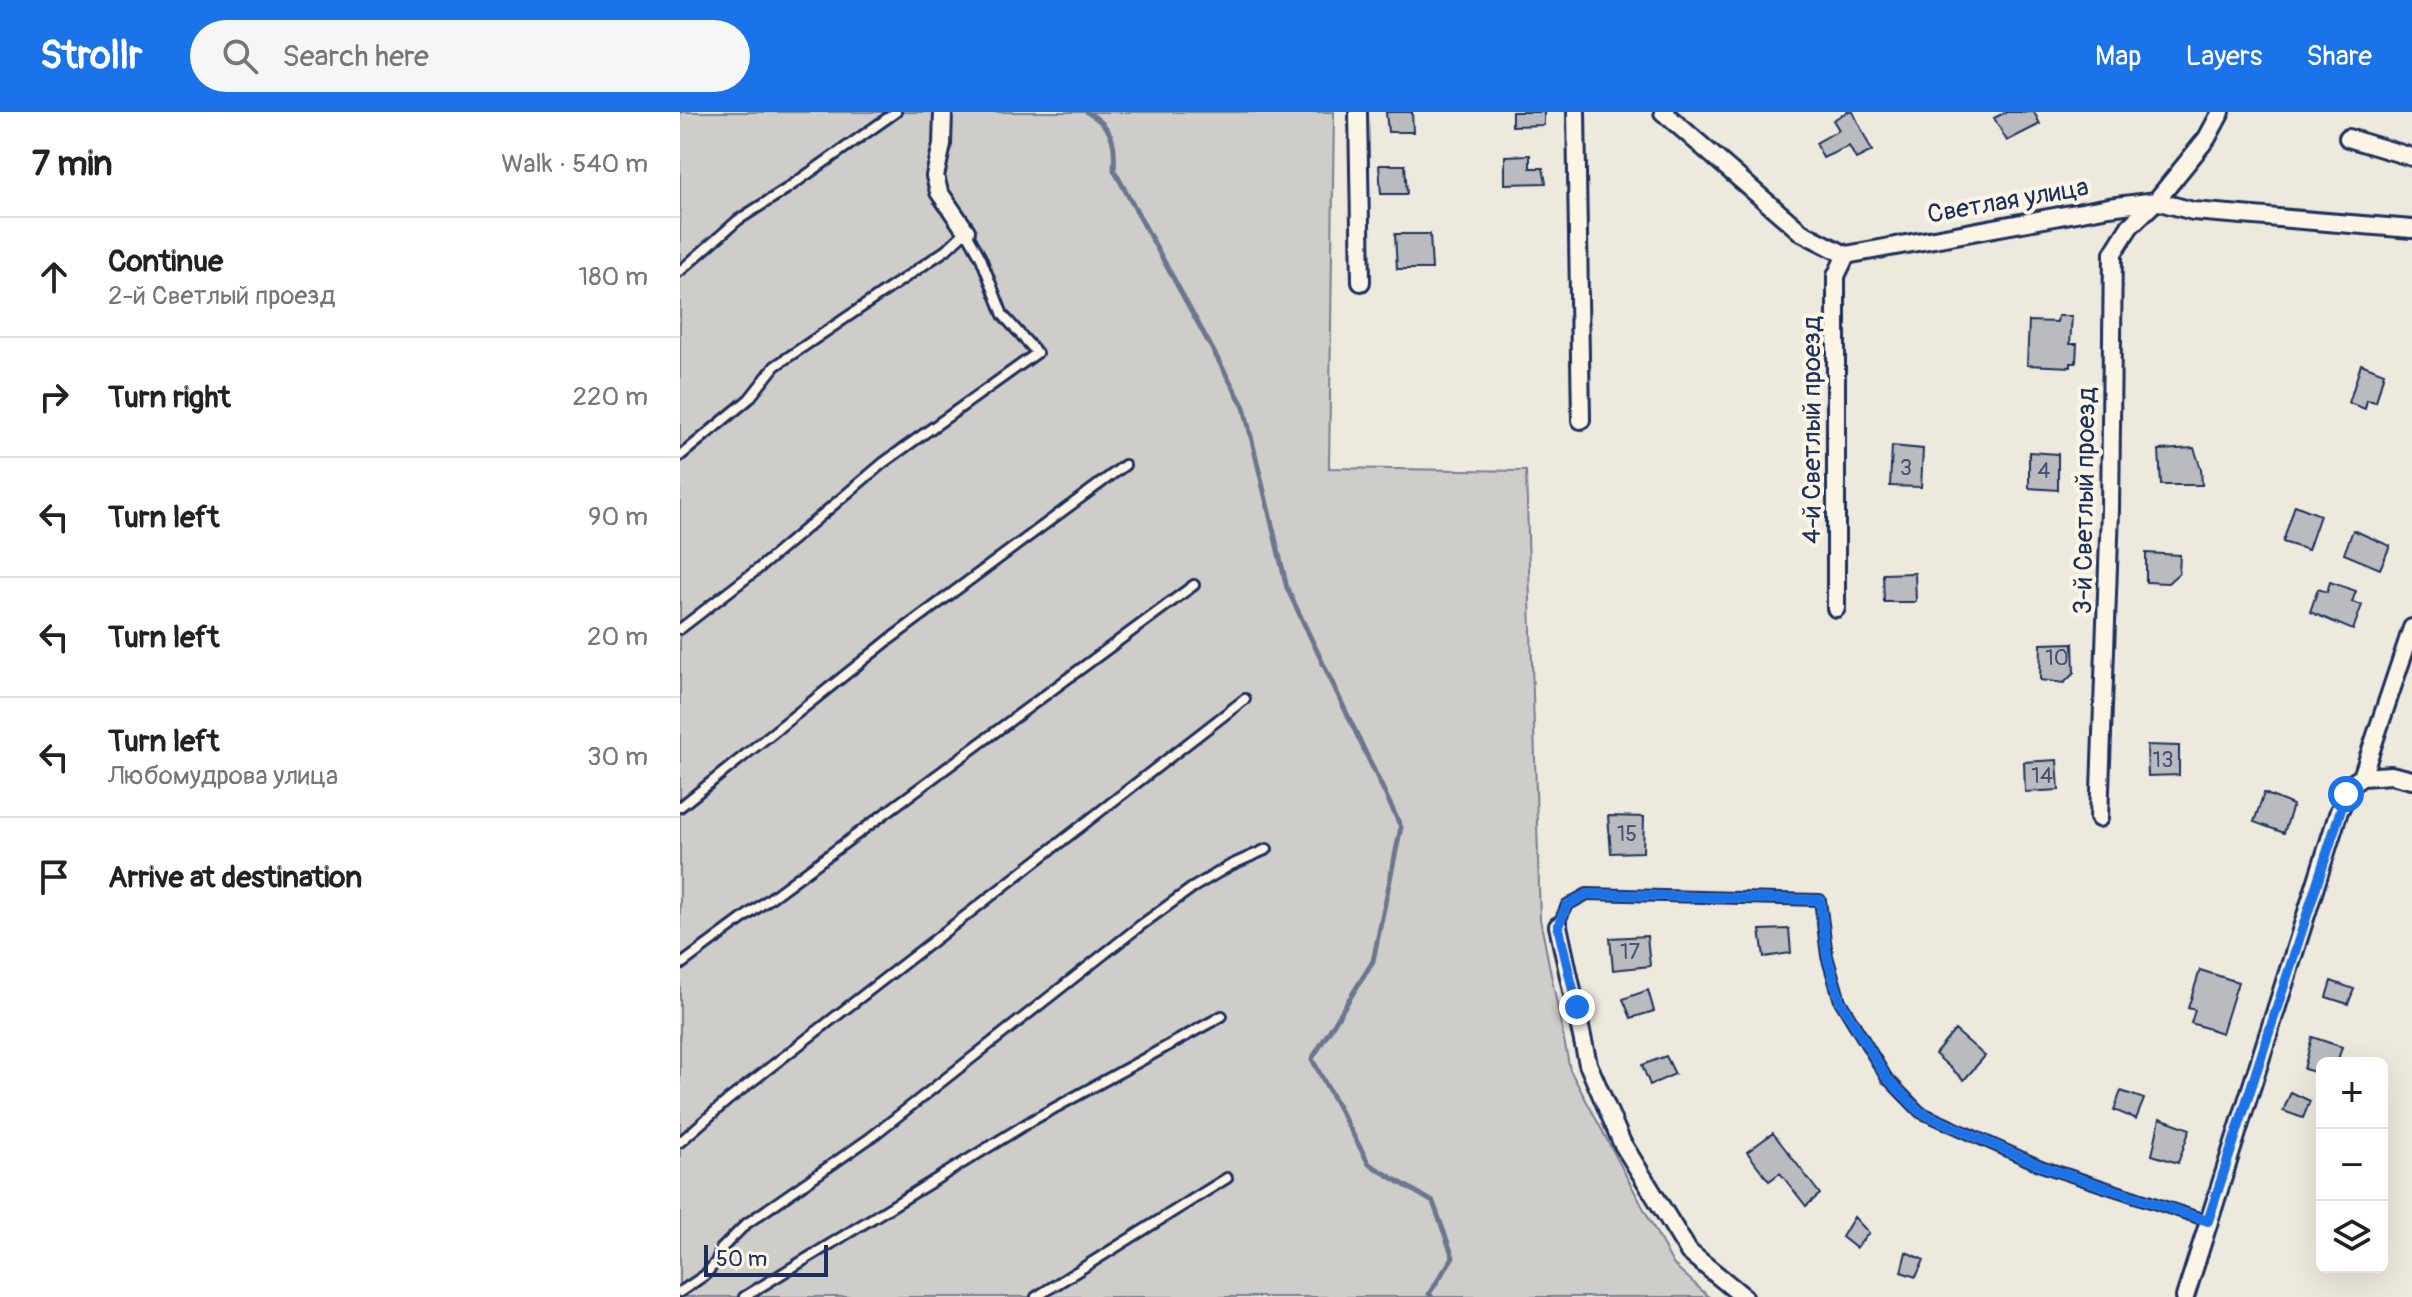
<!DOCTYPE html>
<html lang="en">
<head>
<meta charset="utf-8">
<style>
  :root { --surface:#fff; --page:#f6f6f6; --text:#222; --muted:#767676; --line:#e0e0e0; --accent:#1a73e8 }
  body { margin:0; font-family:Pangolin,sans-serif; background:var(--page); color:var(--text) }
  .controls { position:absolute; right:24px; bottom:24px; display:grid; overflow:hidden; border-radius:12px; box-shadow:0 8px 32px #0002 }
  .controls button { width:72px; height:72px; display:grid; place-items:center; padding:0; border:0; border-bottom:2px solid var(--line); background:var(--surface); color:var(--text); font:40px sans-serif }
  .scale { position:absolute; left:24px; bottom:20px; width:124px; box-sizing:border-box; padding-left:8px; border:4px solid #1b2f5e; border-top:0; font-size:22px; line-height:28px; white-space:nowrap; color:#1b2f5e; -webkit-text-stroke:6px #fcf5e5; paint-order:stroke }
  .stop { position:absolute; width:24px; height:24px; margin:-18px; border:6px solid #1a73e8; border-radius:50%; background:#fff }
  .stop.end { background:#1a73e8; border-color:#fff; box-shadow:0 2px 8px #0008 }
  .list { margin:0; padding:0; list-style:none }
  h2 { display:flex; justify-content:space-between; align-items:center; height:104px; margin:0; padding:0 32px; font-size:34px }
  h2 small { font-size:26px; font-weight:400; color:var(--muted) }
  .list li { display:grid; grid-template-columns:52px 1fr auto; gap:24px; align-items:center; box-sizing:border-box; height:120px; padding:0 32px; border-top:2px solid var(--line) }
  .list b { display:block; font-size:30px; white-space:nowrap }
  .list p { margin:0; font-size:26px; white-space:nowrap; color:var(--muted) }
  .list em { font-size:26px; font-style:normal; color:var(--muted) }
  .icon { flex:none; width:44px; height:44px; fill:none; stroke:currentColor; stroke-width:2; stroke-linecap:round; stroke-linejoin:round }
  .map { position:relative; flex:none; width:1732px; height:1185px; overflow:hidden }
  header { display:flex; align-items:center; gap:48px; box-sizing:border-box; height:112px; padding:0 40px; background:var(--accent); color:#fff }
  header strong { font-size:38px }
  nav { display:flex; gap:44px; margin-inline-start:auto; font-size:28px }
  .search { width:560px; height:72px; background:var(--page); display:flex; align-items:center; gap:20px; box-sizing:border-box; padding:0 28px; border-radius:44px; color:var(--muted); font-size:30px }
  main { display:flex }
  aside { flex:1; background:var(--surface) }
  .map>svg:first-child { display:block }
  .green { fill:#cfcdca; stroke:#757e94; stroke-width:2 }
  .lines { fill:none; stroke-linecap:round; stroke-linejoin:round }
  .stream { stroke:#6c778f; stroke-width:5 }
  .building { fill:#babbbe; stroke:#1b2f5e; stroke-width:2 }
  .service-casing { stroke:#1b2f5e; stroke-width:14 }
  .minor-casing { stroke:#1b2f5e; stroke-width:22 }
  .service { stroke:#fcf5e5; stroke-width:8 }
  .minor { stroke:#fcf5e5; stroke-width:16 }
  .route { stroke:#1a73e8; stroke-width:10 }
  .labels { text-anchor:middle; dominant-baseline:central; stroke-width:8; stroke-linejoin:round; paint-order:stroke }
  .number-label { font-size:22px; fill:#435276 }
  .street-label { font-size:26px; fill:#1b2f5e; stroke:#fcf5e5 }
</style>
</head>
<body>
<header>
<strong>Strollr</strong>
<div class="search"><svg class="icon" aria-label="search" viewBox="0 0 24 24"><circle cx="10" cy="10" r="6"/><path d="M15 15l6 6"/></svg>Search here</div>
<nav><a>Map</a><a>Layers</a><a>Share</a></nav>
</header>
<main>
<aside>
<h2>7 min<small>Walk · 540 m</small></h2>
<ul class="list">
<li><svg class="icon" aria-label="ahead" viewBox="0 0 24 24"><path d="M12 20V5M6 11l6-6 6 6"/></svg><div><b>Continue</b><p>2-й Светлый проезд</p></div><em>180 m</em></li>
<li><svg class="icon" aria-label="right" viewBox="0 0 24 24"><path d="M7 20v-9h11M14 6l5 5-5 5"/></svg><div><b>Turn right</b></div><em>220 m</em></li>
<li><svg class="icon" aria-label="left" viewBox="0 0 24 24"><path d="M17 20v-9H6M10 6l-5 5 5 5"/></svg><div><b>Turn left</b></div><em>90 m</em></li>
<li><svg class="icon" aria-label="left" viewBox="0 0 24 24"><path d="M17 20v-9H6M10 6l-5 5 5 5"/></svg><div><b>Turn left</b></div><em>20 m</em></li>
<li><svg class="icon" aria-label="left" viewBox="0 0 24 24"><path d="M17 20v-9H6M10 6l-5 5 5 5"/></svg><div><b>Turn left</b><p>Любомудрова улица</p></div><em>30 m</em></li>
<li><svg class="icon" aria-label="arrive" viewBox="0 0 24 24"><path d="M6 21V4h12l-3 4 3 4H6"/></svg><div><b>Arrive at destination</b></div></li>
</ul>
</aside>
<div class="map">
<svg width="1732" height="1185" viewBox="0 0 1732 1185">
  <rect width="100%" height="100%" fill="#eee9dd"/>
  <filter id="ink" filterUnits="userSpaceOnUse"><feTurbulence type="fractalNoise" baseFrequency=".0125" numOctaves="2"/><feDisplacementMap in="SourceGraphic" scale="16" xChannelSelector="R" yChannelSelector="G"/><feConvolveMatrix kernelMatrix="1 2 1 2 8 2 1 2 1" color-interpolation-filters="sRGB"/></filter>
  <g filter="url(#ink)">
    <path class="green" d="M 0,0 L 654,0 L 649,356 L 846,359 L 860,807 L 890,958 L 993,1152 L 1029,1185 L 0,1185 Z"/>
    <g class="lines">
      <path class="stream" d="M 407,0 C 433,15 436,30 434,58 L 564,295 L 607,476 L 721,715 L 693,849 L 632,947 L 689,1052 L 753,1090 L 773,1145 L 749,1182 L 752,1185"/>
    </g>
    <path class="building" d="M 706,0 L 732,0 L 733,20 L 708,20 Z
      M 832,0 L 864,0 L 864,13 L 832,14 Z
      M 1167,0 L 1173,0 L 1192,39 L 1176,47 L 1169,34 L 1143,46 L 1136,31 L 1159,18 L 1153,8 Z
      M 1326,0 L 1354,0 L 1360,12 L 1327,29 L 1314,6 Z
      M 850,43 L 850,56 L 863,56 L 866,71 L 825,72 L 825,44 Z
      M 699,53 L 725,53 L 727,82 L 701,82 Z
      M 715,122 L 750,122 L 752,157 L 717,157 Z
      M 1378,204 L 1392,204 L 1390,232 L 1397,232 L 1396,251 L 1391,251 L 1391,255 L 1347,253 L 1349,209 L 1377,210 Z
      M 1681,252 L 1704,261 L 1696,290 L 1687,288 L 1685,297 L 1669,291 Z
      M 1212,334 L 1243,337 L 1241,375 L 1210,374 Z
      M 1514,336 L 1521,357 L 1522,373 L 1481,373 L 1479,338 Z
      M 1349,340 L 1378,342 L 1378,378 L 1349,376 Z
      M 1615,393 L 1640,403 L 1628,438 L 1603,430 Z
      M 1673,418 L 1710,434 L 1700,457 L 1664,442 Z
      M 1466,441 L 1500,443 L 1499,461 L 1488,471 L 1466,470 Z
      M 1235,461 L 1236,490 L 1204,490 L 1203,462 Z
      M 1650,470 L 1676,479 L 1672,490 L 1682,493 L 1673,518 L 1630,500 L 1638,477 L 1647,480 Z
      M 1393,531 L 1394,561 L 1384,571 L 1360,568 L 1361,532 Z
      M 1467,633 L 1499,634 L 1499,663 L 1468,664 Z
      M 1377,648 L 1379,678 L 1345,680 L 1344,650 Z
      M 1584,681 L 1613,693 L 1604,721 L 1574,710 Z
      M 928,704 L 964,705 L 963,740 L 931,741 Z
      M 1109,817 L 1111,841 L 1084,845 L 1080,818 Z
      M 967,824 L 970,854 L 933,858 L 930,826 Z
      M 1520,858 L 1558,870 L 1542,921 L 1511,911 L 1515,898 L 1508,896 Z
      M 1651,869 L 1674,877 L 1668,892 L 1646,885 Z
      M 968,878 L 974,899 L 951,906 L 943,887 Z
      M 1275,918 L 1305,944 L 1284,968 L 1255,942 Z
      M 1632,925 L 1662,935 L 1657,951 L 1642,951 L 1642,962 L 1624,957 Z
      M 986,944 L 995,962 L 970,973 L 962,953 Z
      M 1441,979 L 1464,987 L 1456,1007 L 1434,998 Z
      M 1611,980 L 1630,989 L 1623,1006 L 1603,999 Z
      M 1480,1006 L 1510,1017 L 1498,1051 L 1472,1043 Z
      M 1093,1021 L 1140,1082 L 1126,1094 L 1100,1061 L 1089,1069 L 1067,1040 Z
      M 1174,1105 L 1189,1121 L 1176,1136 L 1162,1125 Z
      M 1226,1140 L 1244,1148 L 1236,1165 L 1221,1160 Z"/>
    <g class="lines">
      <defs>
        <path id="service" d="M 0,159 L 58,108 L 105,78 L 216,0
          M 0,344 L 69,287 L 95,254 L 266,138 L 286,119 L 301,146 L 323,203 L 357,241 L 203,351 L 78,457 L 0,517
          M 0,695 L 210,527 L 445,353
          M 878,814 L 887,793 L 907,782 L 1140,788 L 1147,844 L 1160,889 L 1206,965 L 1240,1000 L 1361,1054 L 1528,1109
          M 0,853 L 514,473
          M 0,1030 L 48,988 L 565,587
          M 0,1180 L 25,1163 L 36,1150 L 41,1137 L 66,1112 L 190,1026 L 461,813 L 512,776 L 551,753 L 587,737
          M 64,1185 L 351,1009 L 542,904
          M 356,1185 L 547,1066"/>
        <path id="minor" d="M 263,0 L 262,33 L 255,64 L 259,80 L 286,119
          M 678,0 L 681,170
          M 896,0 L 901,308
          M 983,0 L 1121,120 L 1166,143 L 1429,95 L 1476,89 L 1513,99 L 1732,117
          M 1668,26 L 1732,45
          M 1156,496 L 1156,164 L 1166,143
          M 1682,665 L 1711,663 L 1732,668
          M 1419,706 L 1430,398 L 1433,141 L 1450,114 L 1476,89 L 1527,26 L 1541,0
          M 878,814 L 908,952 L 942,1031 L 1009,1140 L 1064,1185
          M 1505,1185 L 1659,699 L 1673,671 L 1682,665 L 1732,516"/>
      </defs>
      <use href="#service" class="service-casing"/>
      <use href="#minor" class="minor-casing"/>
      <use href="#service" class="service"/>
      <use href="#minor" class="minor"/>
    </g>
  </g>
  <g class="lines" filter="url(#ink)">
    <path class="route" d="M 897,895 L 878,814 L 887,793 L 907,782 L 1140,788 L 1147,844 L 1160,889 L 1206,965 L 1240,1000 L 1361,1054 L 1528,1109 L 1666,682"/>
  </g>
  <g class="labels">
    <g class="number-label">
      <text x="1226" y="356">3</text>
      <text x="1364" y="359">4</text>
      <text x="1377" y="546">10</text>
      <text x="1483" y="648">13</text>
      <text x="1362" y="664">14</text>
      <text x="947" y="722">15</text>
      <text x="950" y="840">17</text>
    </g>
    <g class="street-label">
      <text transform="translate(1328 89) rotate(-10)">Светлая улица</text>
      <text transform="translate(1132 318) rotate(-90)">4-й Светлый проезд</text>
      <text transform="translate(1405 389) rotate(-89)">3-й Светлый проезд</text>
    </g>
  </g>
</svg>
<div class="controls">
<button>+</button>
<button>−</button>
<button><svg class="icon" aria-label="layers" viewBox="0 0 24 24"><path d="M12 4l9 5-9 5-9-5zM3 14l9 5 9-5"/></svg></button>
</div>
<div class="scale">50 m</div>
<div class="stop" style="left:1666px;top:682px"></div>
<div class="stop end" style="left:897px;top:895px"></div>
</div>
</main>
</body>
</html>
